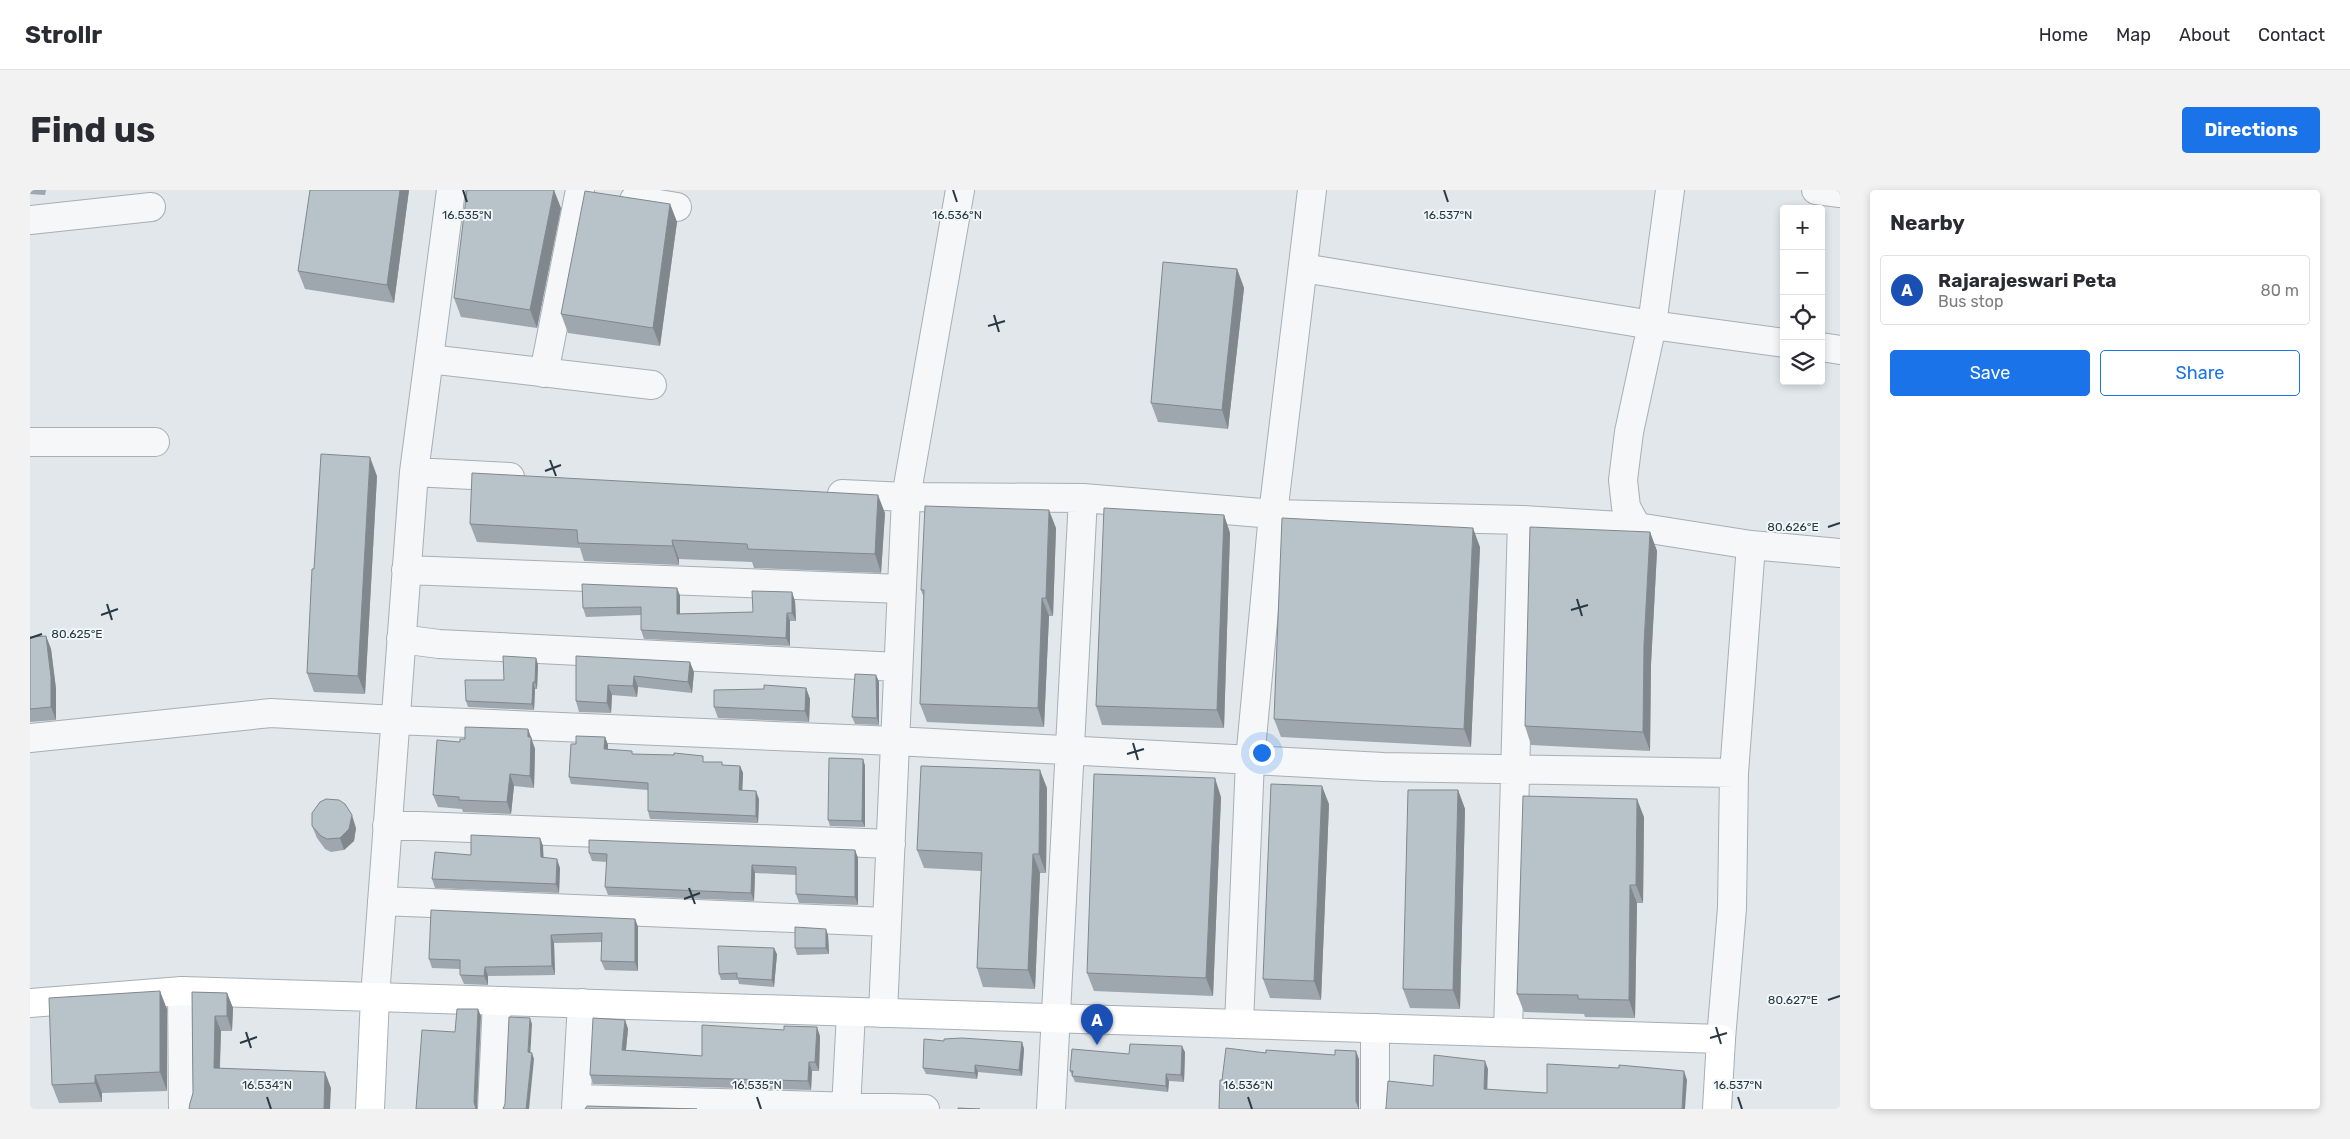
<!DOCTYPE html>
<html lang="en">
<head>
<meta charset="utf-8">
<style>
  :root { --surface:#fff; --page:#f2f2f3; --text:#2b2b33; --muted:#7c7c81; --line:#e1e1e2; --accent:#1a73e8 }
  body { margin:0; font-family:Rubik,sans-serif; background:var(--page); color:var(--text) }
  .controls { position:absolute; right:15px; top:15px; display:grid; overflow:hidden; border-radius:5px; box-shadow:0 2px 8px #0003 }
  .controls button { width:45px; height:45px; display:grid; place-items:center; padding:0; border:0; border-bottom:1px solid var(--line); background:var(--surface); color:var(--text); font:25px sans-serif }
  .you { position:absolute; left:1231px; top:562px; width:18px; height:18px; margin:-12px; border:4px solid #fff; border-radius:50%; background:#1a73e8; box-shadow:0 0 0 8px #1a73e833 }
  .badge { display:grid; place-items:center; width:32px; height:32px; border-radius:50%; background:var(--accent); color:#fff; font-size:16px; font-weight:700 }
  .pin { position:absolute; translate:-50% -41px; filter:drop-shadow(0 1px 2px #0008) }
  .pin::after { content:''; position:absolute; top:26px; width:18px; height:15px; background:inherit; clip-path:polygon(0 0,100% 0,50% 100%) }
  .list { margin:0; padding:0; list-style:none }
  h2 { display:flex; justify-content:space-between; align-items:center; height:65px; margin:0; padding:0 20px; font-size:21px }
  h2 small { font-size:16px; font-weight:400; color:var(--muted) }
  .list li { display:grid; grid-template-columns:32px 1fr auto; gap:15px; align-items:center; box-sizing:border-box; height:70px; margin:0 10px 10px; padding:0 10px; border:1px solid var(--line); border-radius:5px }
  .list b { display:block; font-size:19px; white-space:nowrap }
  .list p { margin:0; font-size:16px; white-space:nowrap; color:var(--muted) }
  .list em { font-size:16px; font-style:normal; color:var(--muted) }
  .actions { display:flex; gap:10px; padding:15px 20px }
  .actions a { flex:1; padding:11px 0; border:1px solid var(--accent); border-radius:5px; text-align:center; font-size:18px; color:var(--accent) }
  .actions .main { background:var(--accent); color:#fff }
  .icon { flex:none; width:28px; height:28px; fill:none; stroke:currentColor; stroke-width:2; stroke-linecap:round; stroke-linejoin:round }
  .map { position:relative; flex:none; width:1810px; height:919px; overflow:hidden; border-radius:5px }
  header { display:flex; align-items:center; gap:30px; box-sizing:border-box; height:70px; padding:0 25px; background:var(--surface); border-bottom:1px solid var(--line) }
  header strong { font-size:24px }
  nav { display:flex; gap:28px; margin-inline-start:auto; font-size:18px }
  .intro { display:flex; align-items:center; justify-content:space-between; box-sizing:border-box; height:120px; padding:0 30px }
  h1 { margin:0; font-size:35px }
  .button { padding:12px 22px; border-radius:5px; background:var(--accent); color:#fff; font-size:18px; font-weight:700 }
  main { display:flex; gap:30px; padding:0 30px }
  aside { flex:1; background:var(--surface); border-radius:5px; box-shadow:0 2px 8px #0003 }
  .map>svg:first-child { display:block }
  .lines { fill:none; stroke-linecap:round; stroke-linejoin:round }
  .street-casing { stroke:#a6afb6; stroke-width:30 }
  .secondary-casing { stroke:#a6afb6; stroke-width:30 }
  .street { stroke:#f5f7f9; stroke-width:28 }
  .secondary { stroke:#fff; stroke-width:28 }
  .wall { fill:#9ea7ad }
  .shaded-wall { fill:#81888d }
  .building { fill:#b8c2c9; stroke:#81888d }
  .ticks { fill:none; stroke:#293944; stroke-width:2 }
  .ticks-label { font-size:12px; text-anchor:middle; fill:#293944; stroke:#f1f6f8; stroke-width:4; stroke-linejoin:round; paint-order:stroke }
</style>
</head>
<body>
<header>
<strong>Strollr</strong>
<nav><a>Home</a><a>Map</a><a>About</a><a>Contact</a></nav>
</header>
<div class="intro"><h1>Find us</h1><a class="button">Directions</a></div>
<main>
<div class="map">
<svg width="1810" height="919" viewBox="0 0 1810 919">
  <rect width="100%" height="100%" fill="#e1e7eb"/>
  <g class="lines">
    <defs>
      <path id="street" d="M 1786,0 L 1810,3
        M 604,10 L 647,17
        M 0,30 L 121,17
        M 1273,78 L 1622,135 L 1754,153
        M 1791,157 L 1810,160
        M 399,169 L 622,195
        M 514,183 L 550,0
        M 0,252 L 125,252
        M 384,282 L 480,287
        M 812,304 L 876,307 L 1053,308 L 1243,324 L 1492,330 L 1607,337 L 1721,355 L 1810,363
        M 1607,337 L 1596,317 L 1593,290 L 1599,242 L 1622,135 L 1640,0
        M 376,380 L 872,399
        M 371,449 L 409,454 L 868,477
        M 0,548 L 241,523 L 365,530 L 865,551 L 1353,577 L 1704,583
        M 357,636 L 389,636 L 861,654
        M 352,711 L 857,732
        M 152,801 L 153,919
        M 345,807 L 384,282 L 421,0
        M 853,823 L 876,307 L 930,0
        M 1209,834 L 1220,570 L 1243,324 L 1282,0
        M 1478,842 L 1492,330
        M 1691,849 L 1702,718 L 1704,583 L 1721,355
        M 547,909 L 895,919
        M 462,919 L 467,811
        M 546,919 L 552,813
        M 816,919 L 821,822
        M 1021,919 L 1053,308
        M 1345,919 L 1345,838"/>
      <path id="secondary" d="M 0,813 L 152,801 L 1691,849 L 1687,919
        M 340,919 L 345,807"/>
    </defs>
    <use href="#street" class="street-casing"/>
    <use href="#secondary" class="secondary-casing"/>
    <use href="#street" class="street"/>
    <use href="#secondary" class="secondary"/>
  </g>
  <path class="wall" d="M 0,0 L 16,0 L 15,5 L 0,4 Z
    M 379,0 L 364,113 L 275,99 L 268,81 Z
    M 640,14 L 647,32 L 630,156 L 538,143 L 531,124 Z
    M 531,18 L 507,138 L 431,127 L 424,108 Z
    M 1207,79 L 1214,98 L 1198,239 L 1128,232 L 1121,213 Z
    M 347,286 L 335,504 L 284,502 L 277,483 L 284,379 Z
    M 855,323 L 851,383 L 724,378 L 722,372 L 649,369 L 649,375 L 554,371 L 550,358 L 447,352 L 440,334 Z
    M 1194,325 L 1200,343 L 1194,538 L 1072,535 L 1066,516 Z
    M 1026,338 L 1023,426 L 1019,426 L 1014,537 L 897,532 L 890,514 L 894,408 L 891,400 Z
    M 1620,342 L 1627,361 L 1621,474 L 1620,561 L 1501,555 L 1495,536 Z
    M 1450,357 L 1441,557 L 1251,547 L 1244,529 Z
    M 647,398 L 650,406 L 650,424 L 723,422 L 765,411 L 766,431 L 760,431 L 760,456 L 614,449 L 611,440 L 611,425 L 556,427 L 553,418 Z
    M 16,446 L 21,459 L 26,499 L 26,530 L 0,532 L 0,447 Z
    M 546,466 L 664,482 L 662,503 L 608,497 L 607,507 L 582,505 L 581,523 L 549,522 L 546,511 Z
    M 506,468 L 508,475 L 507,499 L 505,499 L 504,520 L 438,517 L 436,511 L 474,490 Z
    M 846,485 L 849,492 L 849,535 L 825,534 L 822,527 Z
    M 776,498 L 780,509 L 779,532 L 688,528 L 684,517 Z
    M 498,539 L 505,559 L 504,598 L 484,596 L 481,624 L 433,622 L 432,619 L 408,617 L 403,605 L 430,552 L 435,549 Z
    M 575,547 L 578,555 L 578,559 L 603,564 L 693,575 L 710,576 L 713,583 L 712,600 L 729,609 L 728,633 L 620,629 L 618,621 L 618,600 L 541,594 L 539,587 L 546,554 Z
    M 833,569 L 835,576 L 835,637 L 800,636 L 798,630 Z
    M 1017,598 L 1016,683 L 1010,683 L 1005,799 L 953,797 L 947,778 L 951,681 L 894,678 L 887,660 Z
    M 1428,600 L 1435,619 L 1430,819 L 1380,818 L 1373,799 Z
    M 1191,607 L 1183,806 L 1064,801 L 1057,783 Z
    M 1299,614 L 1291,810 L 1240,808 L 1233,789 Z
    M 1614,627 L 1613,713 L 1607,713 L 1605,828 L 1555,827 L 1554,824 L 1494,822 L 1487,804 Z
    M 282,636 L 326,638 L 324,651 L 314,660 L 301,662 L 295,659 L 287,648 Z
    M 510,648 L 513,656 L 513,668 L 530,678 L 529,703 L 405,698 L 402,689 L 441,665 Z
    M 825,660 L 828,668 L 828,715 L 769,713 L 766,704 L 766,685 L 725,683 L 724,711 L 578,705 L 575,697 L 577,672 L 562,671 L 559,663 Z
    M 605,729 L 608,737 L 608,781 L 575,780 L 571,771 L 572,752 L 524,753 L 525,785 L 458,786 L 458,795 L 434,794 L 430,785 L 430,779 L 402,778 L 399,769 Z
    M 798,745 L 799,764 L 767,765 L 765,758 Z
    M 747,764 L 744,797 L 709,794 L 708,790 L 691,790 L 689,784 Z
    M 162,802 L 197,803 L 203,818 L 202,841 L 191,841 L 190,878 L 301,898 L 163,903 Z
    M 137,819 L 137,901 L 72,903 L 72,912 L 29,913 L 22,895 Z
    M 595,830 L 598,839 L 596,860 L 672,866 L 790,846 L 789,881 L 782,881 L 781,900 L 563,894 L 560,885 Z
    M 914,851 L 992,852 L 994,859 L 992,886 L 948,882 L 947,889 L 896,884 L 893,878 Z
    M 1155,862 L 1154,892 L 1139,891 L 1138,902 L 1045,892 L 1040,881 L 1099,864 Z"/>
  <path class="shaded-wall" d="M 370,0 L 379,0 L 364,113 L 357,95 Z
    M 524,0 L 531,18 L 507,138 L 500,120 Z
    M 640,14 L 647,32 L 630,156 L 623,138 Z
    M 1207,79 L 1214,98 L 1198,239 L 1192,220 Z
    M 340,267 L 347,286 L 335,504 L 328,486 Z
    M 848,305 L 855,323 L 851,383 L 845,364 Z
    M 1019,320 L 1026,338 L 1023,426 L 1016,408 Z
    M 1194,325 L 1200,343 L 1194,538 L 1187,520 Z
    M 1443,338 L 1450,357 L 1441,557 L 1434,539 Z
    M 1620,342 L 1627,361 L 1621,474 L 1620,561 L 1613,542 L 1614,455 Z
    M 642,350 L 649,369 L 649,375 L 643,356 Z
    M 647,398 L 650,406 L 650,432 L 647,424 Z
    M 762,402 L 765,411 L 766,431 L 762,423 Z
    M 1012,408 L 1019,426 L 1014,537 L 1008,518 Z
    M 757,423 L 760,431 L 760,456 L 756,448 Z
    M 16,446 L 21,459 L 26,499 L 26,530 L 21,517 Z
    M 506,468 L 508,475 L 507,499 L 505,492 Z
    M 660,472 L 664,482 L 662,503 L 658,492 Z
    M 846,485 L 849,492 L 849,535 L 847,528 Z
    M 604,486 L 608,497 L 607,507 L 603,496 Z
    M 503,492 L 505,499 L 504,520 L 502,514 Z
    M 578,495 L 582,505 L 581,523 L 577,513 Z
    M 776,498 L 780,509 L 779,532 L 775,521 Z
    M 498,539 L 505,559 L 504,598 L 500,586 Z
    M 575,547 L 578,555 L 577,567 L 574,559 Z
    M 833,569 L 835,576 L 835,637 L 832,631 Z
    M 710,576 L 713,583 L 712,608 L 709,600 Z
    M 1010,580 L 1017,598 L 1016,683 L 1009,664 Z
    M 480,584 L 484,596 L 481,624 L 477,612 Z
    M 1185,588 L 1191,607 L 1183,806 L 1176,788 Z
    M 1292,596 L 1299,614 L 1291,810 L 1284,791 Z
    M 1428,600 L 1435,619 L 1430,819 L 1423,800 Z
    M 726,601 L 729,609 L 728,633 L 726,626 Z
    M 1607,609 L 1614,627 L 1613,713 L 1606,695 Z
    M 322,625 L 326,638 L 324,651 L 314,660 L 310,648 Z
    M 510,648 L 513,656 L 514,676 L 511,667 Z
    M 825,660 L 828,668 L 828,715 L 825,707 Z
    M 1003,664 L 1010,683 L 1005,799 L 998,780 Z
    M 527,669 L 530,678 L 529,703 L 526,694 Z
    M 722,675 L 725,683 L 724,711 L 721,703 Z
    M 1600,695 L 1607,713 L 1605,828 L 1599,810 Z
    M 605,729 L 608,737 L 608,781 L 605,772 Z
    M 796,739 L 798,745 L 799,764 L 796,758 Z
    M 521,745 L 524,753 L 525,785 L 522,776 Z
    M 744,758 L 747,764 L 744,797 L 742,790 Z
    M 455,777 L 458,786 L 458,795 L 454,786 Z
    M 130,801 L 137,819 L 137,901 L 130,882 Z
    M 197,803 L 203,818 L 202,841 L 197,826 Z
    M 448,819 L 451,826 L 447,919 L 446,919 L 444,912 Z
    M 185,826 L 191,841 L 189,894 L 184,878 Z
    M 500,828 L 502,834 L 500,869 L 498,862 Z
    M 595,830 L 598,839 L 595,869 L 592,860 Z
    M 787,837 L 790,846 L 789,881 L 785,872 Z
    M 992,852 L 994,859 L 992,886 L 989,880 Z
    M 1152,856 L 1155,862 L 1154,892 L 1151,885 Z
    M 1326,861 L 1329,869 L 1329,919 L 1326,911 Z
    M 502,863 L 504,869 L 499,919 L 496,919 Z
    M 1455,871 L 1458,879 L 1457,907 L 1454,899 Z
    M 779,872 L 782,881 L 781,900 L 778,891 Z
    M 945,875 L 948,882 L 947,889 L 945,883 Z
    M 1654,881 L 1657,890 L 1655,919 L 1652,919 Z
    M 295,882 L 301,898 L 300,919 L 294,919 Z
    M 1136,884 L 1139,891 L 1138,902 L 1136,896 Z
    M 65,885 L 72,903 L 72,912 L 65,893 Z"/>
  <path class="building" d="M 280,0 L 370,0 L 357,95 L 268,81 Z
    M 437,0 L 524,0 L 500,120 L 424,108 Z
    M 555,1 L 640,14 L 623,138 L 531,124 Z
    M 1133,72 L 1207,79 L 1192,220 L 1121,213 Z
    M 291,264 L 340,267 L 328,486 L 277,483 L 282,379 L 284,379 Z
    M 442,283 L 848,305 L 845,364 L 718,359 L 717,354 L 642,350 L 643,356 L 548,353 L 547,340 L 440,334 Z
    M 895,316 L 1019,320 L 1016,408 L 1012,408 L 1008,518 L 890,514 L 894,400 L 891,400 Z
    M 1074,318 L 1194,325 L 1187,520 L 1066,516 Z
    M 1252,328 L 1443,338 L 1434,539 L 1244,529 Z
    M 1500,337 L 1620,342 L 1614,455 L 1613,542 L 1495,536 Z
    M 552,394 L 647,398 L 647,424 L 723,422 L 722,401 L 762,402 L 762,423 L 757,423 L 756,448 L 611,440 L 611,417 L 553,418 Z
    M 16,446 L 21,487 L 21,517 L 0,519 L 0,447 Z
    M 473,466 L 506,468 L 505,492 L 503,492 L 502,514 L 436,511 L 435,490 L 474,490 Z
    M 546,466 L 660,472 L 658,492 L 604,486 L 603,496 L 578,495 L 577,513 L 546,511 Z
    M 825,484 L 846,485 L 847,528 L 822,527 Z
    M 734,495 L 776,498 L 775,521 L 684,517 L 684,500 L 734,499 Z
    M 435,537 L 498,539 L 498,547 L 501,547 L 500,586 L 480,584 L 477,612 L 429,610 L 429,607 L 403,605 L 407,550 L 430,552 L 430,549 L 435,549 Z
    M 546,546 L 575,547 L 574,559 L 602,561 L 602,564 L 644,565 L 644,563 L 673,566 L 673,572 L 692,572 L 692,575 L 710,576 L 709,600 L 726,601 L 726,626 L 618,621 L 618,593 L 539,587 L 541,554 L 546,554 Z
    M 799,568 L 833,569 L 832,631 L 798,630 Z
    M 891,576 L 1010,580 L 1009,664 L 1003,664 L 998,780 L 947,778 L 952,663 L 887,660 Z
    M 1064,584 L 1185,588 L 1176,788 L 1057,783 Z
    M 1241,594 L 1292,596 L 1284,791 L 1233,789 Z
    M 1378,600 L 1428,600 L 1423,800 L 1373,799 Z
    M 1493,606 L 1607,609 L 1606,695 L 1600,695 L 1599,810 L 1548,809 L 1548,805 L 1487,804 Z
    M 296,609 L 309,610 L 315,614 L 322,625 L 319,639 L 310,648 L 297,649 L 291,646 L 282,636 L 282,623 L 290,612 Z
    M 441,645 L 510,648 L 511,667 L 527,669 L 526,694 L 402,689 L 405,662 L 441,665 Z
    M 559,650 L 825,660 L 825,707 L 766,704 L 766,677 L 722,675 L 721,703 L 575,697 L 577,664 L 559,663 Z
    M 401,720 L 605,729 L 605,772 L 571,771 L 572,743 L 521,745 L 522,776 L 455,777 L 454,786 L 430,785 L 430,770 L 399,769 Z
    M 765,737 L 796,739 L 796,758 L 765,758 Z
    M 688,756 L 744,758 L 742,790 L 707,788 L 707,783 L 689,784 Z
    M 130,801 L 130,882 L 65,885 L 65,893 L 22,895 L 19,808 Z
    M 162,802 L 197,803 L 197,826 L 185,826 L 184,878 L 295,882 L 294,919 L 159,919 L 160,913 L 163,903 Z
    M 427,819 L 448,819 L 444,912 L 446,919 L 386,919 L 392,840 L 425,842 Z
    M 479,827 L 500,828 L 498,862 L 502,863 L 496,919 L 473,919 L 475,914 Z
    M 563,828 L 595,830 L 592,860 L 672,866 L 672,835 L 754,840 L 754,836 L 787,837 L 785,872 L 779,872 L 778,891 L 560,885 Z
    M 932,848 L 992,852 L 989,880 L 945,875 L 945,883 L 893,878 L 894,849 L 914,851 L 914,849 Z
    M 1100,854 L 1152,856 L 1151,885 L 1136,884 L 1136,896 L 1042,886 L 1043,881 L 1040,881 L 1042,859 L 1099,864 Z
    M 1196,858 L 1236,863 L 1236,860 L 1305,865 L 1305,860 L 1326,861 L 1326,911 L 1329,919 L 1189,919 L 1190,890 L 1192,890 Z
    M 1404,865 L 1455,871 L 1454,899 L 1517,903 L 1517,874 L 1589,878 L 1589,875 L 1654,881 L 1652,919 L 1355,919 L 1356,918 L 1358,891 L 1403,896 Z
    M 557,916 L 667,919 L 555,919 Z
    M 928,918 L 950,919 L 928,919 Z"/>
  <path class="ticks" d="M 433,0 L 437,12M 923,0 L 927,12M 1414,0 L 1418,12M 964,125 L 969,142M 958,136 L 975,131M 520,270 L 526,286M 515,281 L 531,275M 1798,337 L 1810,333M 1547,409 L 1552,426M 77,414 L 82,430M 1541,420 L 1558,415M 71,425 L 88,419M 0,448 L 12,444M 1103,553 L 1108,570M 1097,564 L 1114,559M 659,698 L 665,714M 654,709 L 670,703M 1798,810 L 1810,806M 1686,837 L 1691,854M 216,842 L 221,858M 1680,848 L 1697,843M 210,853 L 227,847M 237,907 L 241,919M 727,907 L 731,919M 1218,907 L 1222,919M 1708,907 L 1712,919"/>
  <g class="ticks-label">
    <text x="437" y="29">16.535°N</text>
    <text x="927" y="29">16.536°N</text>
    <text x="1418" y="29">16.537°N</text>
    <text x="1763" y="341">80.626°E</text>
    <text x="47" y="448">80.625°E</text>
    <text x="1763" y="814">80.627°E</text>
    <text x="237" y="899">16.534°N</text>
    <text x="727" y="899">16.535°N</text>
    <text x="1218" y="899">16.536°N</text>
    <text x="1708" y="899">16.537°N</text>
  </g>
</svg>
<div class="controls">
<button>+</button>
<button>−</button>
<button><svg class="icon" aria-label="locate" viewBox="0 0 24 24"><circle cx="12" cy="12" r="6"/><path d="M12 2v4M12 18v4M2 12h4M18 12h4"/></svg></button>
<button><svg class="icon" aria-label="layers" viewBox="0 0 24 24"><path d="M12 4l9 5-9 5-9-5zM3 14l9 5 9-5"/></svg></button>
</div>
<div class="you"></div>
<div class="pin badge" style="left:1067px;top:855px;background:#1a4fb4">A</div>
</div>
<aside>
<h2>Nearby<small></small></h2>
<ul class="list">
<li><span class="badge" style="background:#1a4fb4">A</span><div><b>Rajarajeswari Peta</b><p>Bus stop</p></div><em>80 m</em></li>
</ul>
<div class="actions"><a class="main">Save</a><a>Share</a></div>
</aside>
</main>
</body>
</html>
